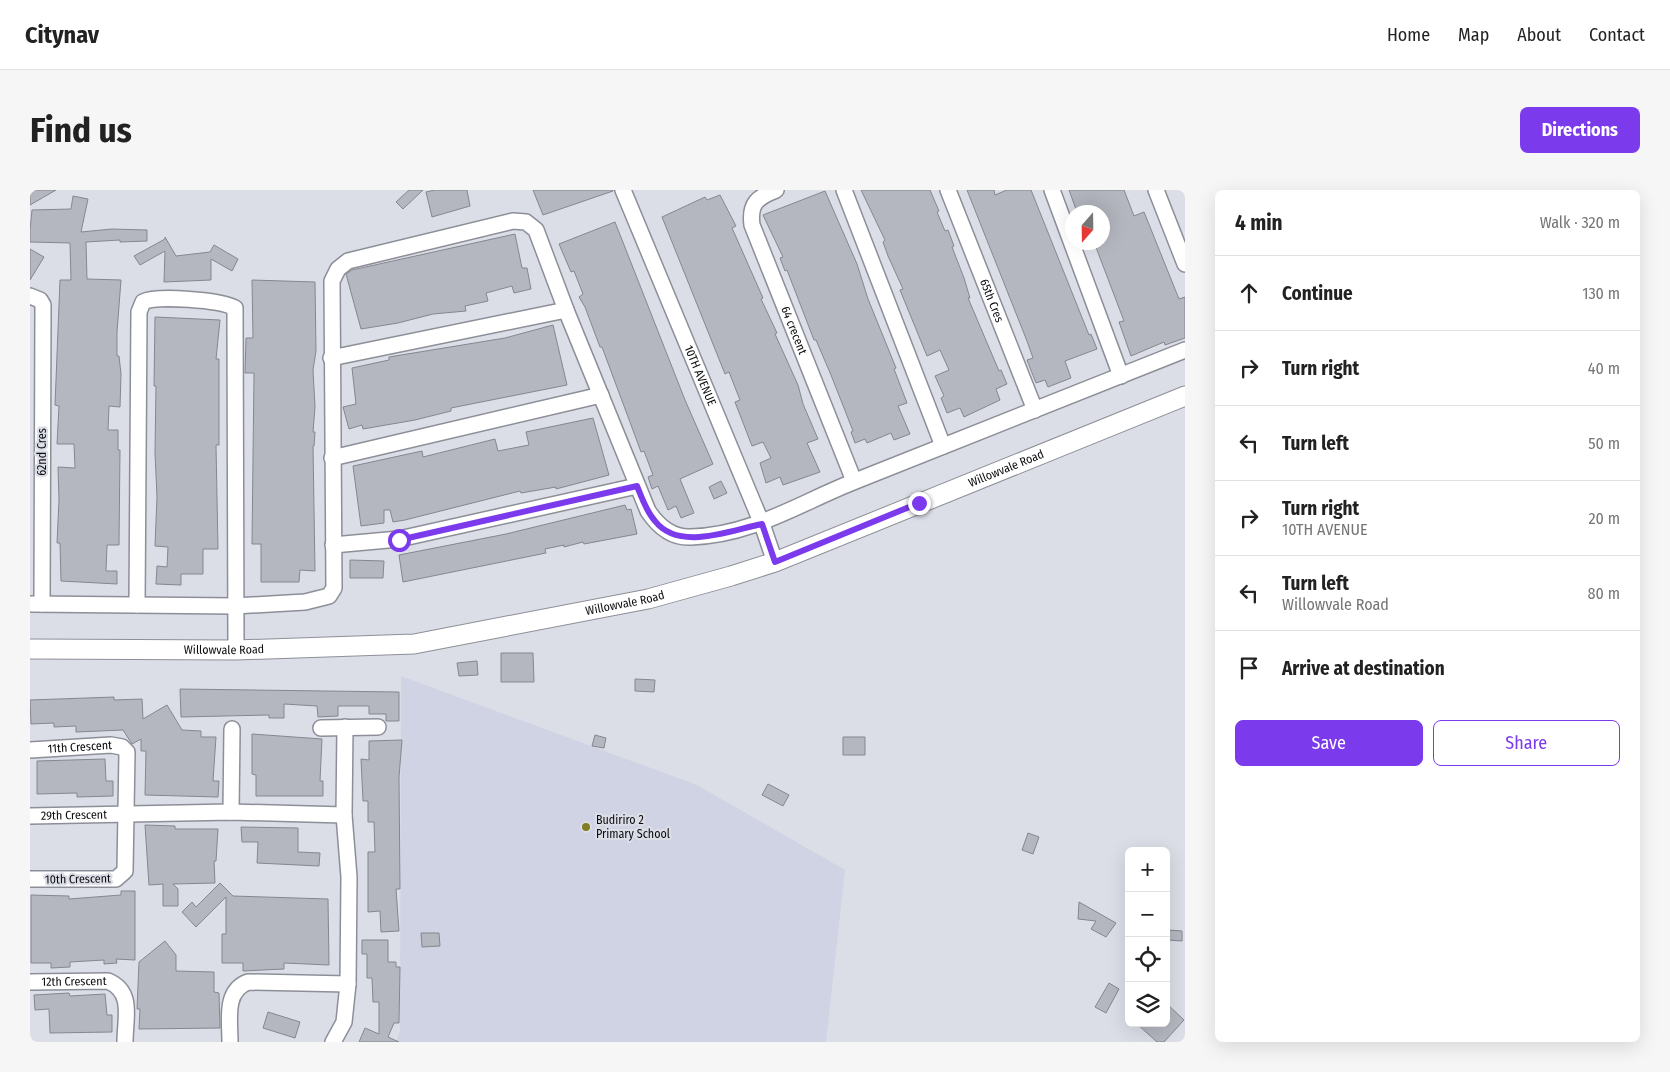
<!DOCTYPE html>
<html lang="en">
<head>
<meta charset="utf-8">
<style>
  :root { --surface:#fff; --page:#f6f6f6; --text:#222; --muted:#767676; --line:#e0e0e0; --accent:#7c3aed }
  body { margin:0; font-family:"Fira Sans Condensed",sans-serif; background:var(--page); color:var(--text) }
  .controls { position:absolute; right:15px; bottom:15px; display:grid; overflow:hidden; border-radius:8px; box-shadow:0 5px 20px #0002 }
  .controls button { width:45px; height:45px; display:grid; place-items:center; padding:0; border:0; border-bottom:1px solid var(--line); background:var(--surface); color:var(--text); font:25px sans-serif }
  .compass { position:absolute; left:1035px; top:15px; width:45px; height:45px; border-radius:50%; background:var(--surface); box-shadow:0 5px 20px #0002; rotate:200deg }
  .stop { position:absolute; width:15px; height:15px; margin:-11px; border:4px solid #7c3aed; border-radius:50%; background:#fff }
  .stop.end { background:#7c3aed; border-color:#fff; box-shadow:0 1px 5px #0008 }
  .list { margin:0; padding:0; list-style:none }
  h2 { display:flex; justify-content:space-between; align-items:center; height:65px; margin:0; padding:0 20px; font-size:21px }
  h2 small { font-size:16px; font-weight:400; color:var(--muted) }
  .list li { display:grid; grid-template-columns:32px 1fr auto; gap:15px; align-items:center; box-sizing:border-box; height:75px; padding:0 20px; border-top:1px solid var(--line) }
  .list b { display:block; font-size:19px; white-space:nowrap }
  .list p { margin:0; font-size:16px; white-space:nowrap; color:var(--muted) }
  .list em { font-size:16px; font-style:normal; color:var(--muted) }
  .actions { display:flex; gap:10px; padding:15px 20px }
  .actions a { flex:1; padding:11px 0; border:1px solid var(--accent); border-radius:8px; text-align:center; font-size:18px; color:var(--accent) }
  .actions .main { background:var(--accent); color:#fff }
  .icon { flex:none; width:28px; height:28px; fill:none; stroke:currentColor; stroke-width:2; stroke-linecap:round; stroke-linejoin:round }
  .map { position:relative; flex:none; width:1155px; height:852px; overflow:hidden; border-radius:8px }
  header { display:flex; align-items:center; gap:30px; box-sizing:border-box; height:70px; padding:0 25px; background:var(--surface); border-bottom:1px solid var(--line) }
  header strong { font-size:24px }
  nav { display:flex; gap:28px; margin-inline-start:auto; font-size:18px }
  .intro { display:flex; align-items:center; justify-content:space-between; box-sizing:border-box; height:120px; padding:0 30px }
  h1 { margin:0; font-size:35px }
  .button { padding:12px 22px; border-radius:8px; background:var(--accent); color:#fff; font-size:18px; font-weight:700 }
  main { display:flex; gap:30px; padding:0 30px }
  aside { flex:1; background:var(--surface); border-radius:8px; box-shadow:0 5px 20px #0002 }
  .map>svg:first-child { display:block }
  .built { fill:#cfd3e3 }
  .building { fill:#b4b7bf; stroke:#85878f }
  .lines { fill:none; stroke-linecap:round; stroke-linejoin:round }
  .minor-casing { stroke:#8d8f98; stroke-width:18 }
  .tertiary-casing { stroke:#8d8f98; stroke-width:21 }
  .minor { stroke:#fff; stroke-width:15 }
  .tertiary { stroke:#fff; stroke-width:19 }
  .route { stroke:#7c3aed; stroke-width:6 }
  .poi-dot { fill:#817e25; stroke:#dcdee7; stroke-width:2 }
  .labels { text-anchor:middle; dominant-baseline:central; stroke-width:4.5; stroke-linejoin:round; paint-order:stroke }
  .street-label { font-size:12px; fill:#0b0c0e; stroke:#dcdee7 }
  .poi-label { font-size:12px; fill:#0b0c0e; stroke:#dcdee7; text-anchor:start }
</style>
</head>
<body>
<header>
<strong>Citynav</strong>
<nav><a>Home</a><a>Map</a><a>About</a><a>Contact</a></nav>
</header>
<div class="intro"><h1>Find us</h1><a class="button">Directions</a></div>
<main>
<div class="map">
<svg width="1155" height="852" viewBox="0 0 1155 852">
  <rect width="100%" height="100%" fill="#dcdee7"/>
  <path class="built" d="M 371,486 L 667,595 L 815,680 L 796,852 L 366,852 L 370,841 Z"/>
  <path class="building" d="M 0,0 L 26,0 L 0,15 Z
    M 379,0 L 393,0 L 373,19 L 366,12 Z
    M 405,0 L 437,0 L 440,16 L 402,27 L 396,2 Z
    M 503,0 L 583,0 L 583,1 L 513,25 Z
    M 831,0 L 900,0 L 909,21 L 907,22 L 915,41 L 918,40 L 924,56 L 922,57 L 934,88 L 940,108 L 938,108 L 969,181 L 971,180 L 977,194 L 966,199 L 970,210 L 934,227 L 930,218 L 917,223 L 911,208 L 914,206 L 905,186 L 919,180 L 910,160 L 897,166 L 870,100 L 873,99 L 858,66 L 853,52 L 855,50 Z
    M 937,0 L 964,0 L 965,5 L 977,0 L 1001,0 L 1059,145 L 1061,144 L 1067,159 L 1035,171 L 1041,188 L 1018,197 L 1015,190 L 1006,193 L 997,170 L 1003,168 L 997,151 Z
    M 1039,0 L 1094,0 L 1104,26 L 1114,22 L 1149,109 L 1155,107 L 1155,148 L 1135,155 L 1134,152 L 1101,166 L 1089,132 L 1094,131 L 1064,52 L 1072,52 L 1072,22 L 1047,22 Z
    M 795,1 L 827,74 L 838,109 L 866,178 L 864,179 L 877,213 L 868,216 L 880,244 L 864,250 L 861,243 L 837,253 L 835,249 L 825,253 L 821,242 L 823,241 L 801,185 L 786,150 L 784,150 L 757,80 L 755,81 L 750,68 L 753,67 L 733,25 Z
    M 690,5 L 706,36 L 702,38 L 733,108 L 731,109 L 747,143 L 745,144 L 768,195 L 773,214 L 788,249 L 777,253 L 790,282 L 753,295 L 750,287 L 736,293 L 730,273 L 741,268 L 733,252 L 722,256 L 705,212 L 710,210 L 699,182 L 695,184 L 632,27 L 675,7 L 677,10 Z
    M 43,6 L 58,9 L 51,42 L 82,39 L 117,40 L 117,51 L 90,52 L 90,50 L 56,52 L 57,89 L 91,90 L 87,142 L 87,166 L 89,166 L 91,184 L 90,217 L 79,216 L 78,240 L 88,240 L 88,260 L 90,260 L 89,355 L 77,355 L 76,381 L 87,381 L 87,394 L 31,391 L 30,353 L 27,353 L 29,310 L 28,277 L 45,278 L 44,254 L 27,254 L 29,216 L 25,215 L 30,90 L 41,90 L 40,53 L 0,52 L 0,40 L 2,20 L 41,19 Z
    M 585,32 L 655,210 L 683,274 L 650,289 L 664,323 L 651,328 L 646,316 L 638,320 L 628,296 L 622,299 L 618,287 L 623,285 L 614,261 L 611,262 L 607,251 L 572,157 L 570,157 L 555,117 L 549,107 L 553,104 L 544,81 L 541,82 L 529,54 Z
    M 485,44 L 492,78 L 497,78 L 501,99 L 484,103 L 482,96 L 456,103 L 458,111 L 435,116 L 436,121 L 403,124 L 368,133 L 331,139 L 316,84 L 322,80 Z
    M 135,47 L 146,66 L 180,62 L 184,55 L 208,69 L 202,81 L 181,69 L 181,90 L 134,92 L 135,61 L 110,75 L 104,66 L 135,49 Z
    M 0,59 L 14,67 L 0,90 Z
    M 222,90 L 285,92 L 286,161 L 283,180 L 285,217 L 283,242 L 285,242 L 284,256 L 283,256 L 285,381 L 270,380 L 269,392 L 231,392 L 231,354 L 222,354 L 224,183 L 215,183 L 216,148 L 223,148 Z
    M 125,127 L 190,130 L 186,169 L 189,169 L 189,255 L 186,255 L 188,359 L 173,359 L 173,384 L 151,384 L 151,395 L 126,394 L 127,376 L 137,377 L 138,357 L 125,356 L 127,307 L 125,263 L 126,196 L 124,196 Z
    M 523,135 L 537,195 L 421,218 L 421,221 L 385,230 L 333,239 L 332,235 L 319,239 L 313,217 L 326,214 L 322,178 L 359,170 L 359,167 L 475,148 Z
    M 563,228 L 579,285 L 526,299 L 526,297 L 491,303 L 490,301 L 375,330 L 363,332 L 360,320 L 354,320 L 354,333 L 331,336 L 323,276 L 392,261 L 393,267 L 465,249 L 468,261 L 499,255 L 496,242 Z
    M 691,291 L 697,303 L 684,309 L 679,297 Z
    M 595,315 L 597,320 L 601,319 L 607,344 L 554,354 L 553,352 L 534,357 L 534,355 L 515,359 L 516,363 L 373,392 L 369,365 L 476,344 Z
    M 320,370 L 354,371 L 353,388 L 320,388 Z
    M 471,463 L 503,463 L 504,492 L 471,492 Z
    M 447,471 L 448,485 L 429,486 L 427,473 Z
    M 605,489 L 625,490 L 624,502 L 605,501 Z
    M 150,499 L 369,502 L 369,531 L 356,531 L 356,524 L 339,524 L 339,516 L 308,516 L 308,526 L 288,527 L 287,516 L 254,514 L 254,528 L 239,528 L 239,525 L 151,527 Z
    M 84,507 L 84,510 L 112,509 L 113,529 L 137,515 L 152,540 L 171,541 L 171,547 L 186,547 L 183,591 L 189,591 L 188,607 L 115,605 L 116,561 L 111,561 L 111,549 L 102,554 L 93,540 L 46,542 L 46,536 L 24,537 L 24,533 L 1,534 L 0,510 Z
    M 222,544 L 292,549 L 290,591 L 293,591 L 293,606 L 226,606 L 226,585 L 222,584 Z
    M 565,545 L 576,548 L 574,558 L 562,556 Z
    M 813,547 L 835,547 L 835,565 L 813,565 Z
    M 372,550 L 369,587 L 370,699 L 366,699 L 369,741 L 351,742 L 350,721 L 338,722 L 338,662 L 345,662 L 344,632 L 338,632 L 338,611 L 333,611 L 331,569 L 339,570 L 339,551 Z
    M 75,569 L 76,591 L 83,591 L 83,606 L 47,607 L 47,603 L 7,604 L 7,571 Z
    M 738,594 L 759,605 L 753,616 L 732,605 Z
    M 115,635 L 145,636 L 145,639 L 188,639 L 186,671 L 184,671 L 185,693 L 143,694 L 148,699 L 148,716 L 133,716 L 133,694 L 119,695 Z
    M 211,637 L 268,638 L 268,662 L 290,663 L 289,676 L 227,673 L 228,652 L 212,652 Z
    M 998,643 L 1009,647 L 1003,664 L 992,660 Z
    M 190,693 L 203,706 L 298,709 L 299,775 L 254,773 L 254,779 L 213,781 L 213,773 L 192,773 L 192,744 L 196,744 L 196,707 L 166,737 L 152,722 L 162,712 L 166,717 Z
    M 91,701 L 105,701 L 105,770 L 86,769 L 87,773 L 74,774 L 74,770 L 40,772 L 40,777 L 21,778 L 21,773 L 1,773 L 1,705 L 39,706 L 39,709 L 91,705 Z
    M 1049,712 L 1086,733 L 1076,747 L 1061,739 L 1066,731 L 1048,729 Z
    M 1138,740 L 1152,741 L 1152,751 L 1138,750 Z
    M 391,743 L 409,743 L 410,756 L 392,757 Z
    M 332,750 L 358,750 L 358,772 L 366,772 L 366,777 L 370,777 L 369,833 L 364,833 L 358,847 L 369,852 L 329,852 L 335,838 L 349,844 L 349,812 L 343,812 L 342,788 L 337,788 L 337,764 L 332,764 Z
    M 135,751 L 146,765 L 146,781 L 184,782 L 184,802 L 189,803 L 190,838 L 109,839 L 110,819 L 107,819 L 109,772 Z
    M 1079,793 L 1089,799 L 1076,823 L 1065,817 Z
    M 39,803 L 40,806 L 75,804 L 77,825 L 82,825 L 82,842 L 20,843 L 19,819 L 5,820 L 4,805 Z
    M 1136,813 L 1154,830 L 1134,852 L 1127,852 L 1106,833 L 1136,833 Z
    M 238,822 L 270,832 L 265,848 L 233,838 Z"/>
  <g class="lines">
    <defs>
      <g id="minor">
        <path id="s1" d="M 593,0 L 732,334 L 745,372"/>
        <path id="s2" d="M 746,0 C 728,7 719,13 722,35 L 824,291"/>
        <path d="M 814,0 L 913,256"/>
        <path id="s3" d="M 918,0 L 1005,220"/>
        <path d="M 1022,0 L 1091,186"/>
        <path d="M 1126,0 L 1155,74"/>
        <path d="M 0,106 L 10,110 L 13,115 L 12,414"/>
        <path d="M 301,168 L 536,120"/>
        <path d="M 302,268 L 571,205"/>
        <path d="M 303,355 L 369,349 L 607,296"/>
        <path d="M 0,414 L 205,416 L 275,412 L 299,406 L 304,398 L 302,91 L 308,79 L 318,71 L 483,31 L 496,32 L 506,40 L 536,120 L 618,321 C 628,336 642,348 661,347 C 724,345 771,312 828,290 C 937,247 1046,204 1155,160"/>
        <path d="M 107,415 L 109,122 L 113,112 C 127,105 191,110 205,118 L 206,460"/>
        <path d="M 291,538 L 348,537"/>
        <path id="s4" d="M 0,560 L 81,555 L 92,557 L 97,562 L 95,681 L 86,689 L 0,689"/>
        <path d="M 201,622 L 202,539"/>
        <path id="s5" d="M 0,626 L 201,622 L 314,625"/>
        <path id="s6" d="M 0,792 L 78,791 C 104,802 95,828 95,852"/>
        <path d="M 200,852 C 200,830 194,801 218,792 L 318,794"/>
        <path d="M 303,852 L 314,832 L 318,794 L 319,687 L 314,625 L 315,537"/>
      </g>
      <g id="tertiary">
        <path id="s7" d="M 0,459 L 206,460 L 384,454 L 618,409 L 701,386 L 745,372 L 1155,206"/>
      </g>
    </defs>
    <use href="#minor" class="minor-casing"/>
    <use href="#tertiary" class="tertiary-casing"/>
    <use href="#minor" class="minor"/>
    <use href="#tertiary" class="tertiary"/>
  </g>
  <g class="lines">
    <path class="route" d="M 369,350 L 607,296 C 612,308 616,321 625,331 C 649,362 701,340 732,334 L 745,372 L 889,313"/>
  </g>
  <circle class="poi-dot" cx="556" cy="637" r="5"/>
  <g class="labels">
    <g class="street-label">
      <text stroke="none"><textPath href="#s3" startOffset="119">65th Cres</textPath></text>
      <text stroke="none"><textPath href="#s2" startOffset="161">64 crecent</textPath></text>
      <text stroke="none"><textPath href="#s1" startOffset="201">10TH AVENUE</textPath></text>
      <text transform="translate(12 262) rotate(-90)">62nd Cres</text>
      <text stroke="none"><textPath href="#s7" startOffset="1004">Willowvale Road</textPath></text>
      <text stroke="none"><textPath href="#s7" startOffset="599">Willowvale Road</textPath></text>
      <text stroke="none"><textPath href="#s7" startOffset="194">Willowvale Road</textPath></text>
      <text stroke="none"><textPath href="#s4" startOffset="50">11th Crescent</textPath></text>
      <text stroke="none"><textPath href="#s5" startOffset="44">29th Crescent</textPath></text>
      <text transform="translate(48 689) rotate(-1)">10th Crescent</text>
      <text stroke="none"><textPath href="#s6" startOffset="44">12th Crescent</textPath></text>
    </g>
    <g class="poi-label">
      <text x="566" y="630">Budiriro 2<tspan x="566" dy="14">Primary School</tspan></text>
    </g>
  </g>
</svg>
<div class="controls">
<button>+</button>
<button>−</button>
<button><svg class="icon" aria-label="locate" viewBox="0 0 24 24"><circle cx="12" cy="12" r="6"/><path d="M12 2v4M12 18v4M2 12h4M18 12h4"/></svg></button>
<button><svg class="icon" aria-label="layers" viewBox="0 0 24 24"><path d="M12 4l9 5-9 5-9-5zM3 14l9 5 9-5"/></svg></button>
</div>
<svg class="compass" viewBox="-18 -18 36 36"><path d="M0-13l5 13h-10z" fill="#e53935"/><path d="M0 13l5-13h-10z" fill="#767676"/></svg>
<div class="stop" style="left:369px;top:350px"></div>
<div class="stop end" style="left:889px;top:313px"></div>
</div>
<aside>
<h2>4 min<small>Walk · 320 m</small></h2>
<ul class="list">
<li><svg class="icon" aria-label="ahead" viewBox="0 0 24 24"><path d="M12 20V5M6 11l6-6 6 6"/></svg><div><b>Continue</b></div><em>130 m</em></li>
<li><svg class="icon" aria-label="right" viewBox="0 0 24 24"><path d="M7 20v-9h11M14 6l5 5-5 5"/></svg><div><b>Turn right</b></div><em>40 m</em></li>
<li><svg class="icon" aria-label="left" viewBox="0 0 24 24"><path d="M17 20v-9H6M10 6l-5 5 5 5"/></svg><div><b>Turn left</b></div><em>50 m</em></li>
<li><svg class="icon" aria-label="right" viewBox="0 0 24 24"><path d="M7 20v-9h11M14 6l5 5-5 5"/></svg><div><b>Turn right</b><p>10TH AVENUE</p></div><em>20 m</em></li>
<li><svg class="icon" aria-label="left" viewBox="0 0 24 24"><path d="M17 20v-9H6M10 6l-5 5 5 5"/></svg><div><b>Turn left</b><p>Willowvale Road</p></div><em>80 m</em></li>
<li><svg class="icon" aria-label="arrive" viewBox="0 0 24 24"><path d="M6 21V4h12l-3 4 3 4H6"/></svg><div><b>Arrive at destination</b></div></li>
</ul>
<div class="actions"><a class="main">Save</a><a>Share</a></div>
</aside>
</main>
</body>
</html>
